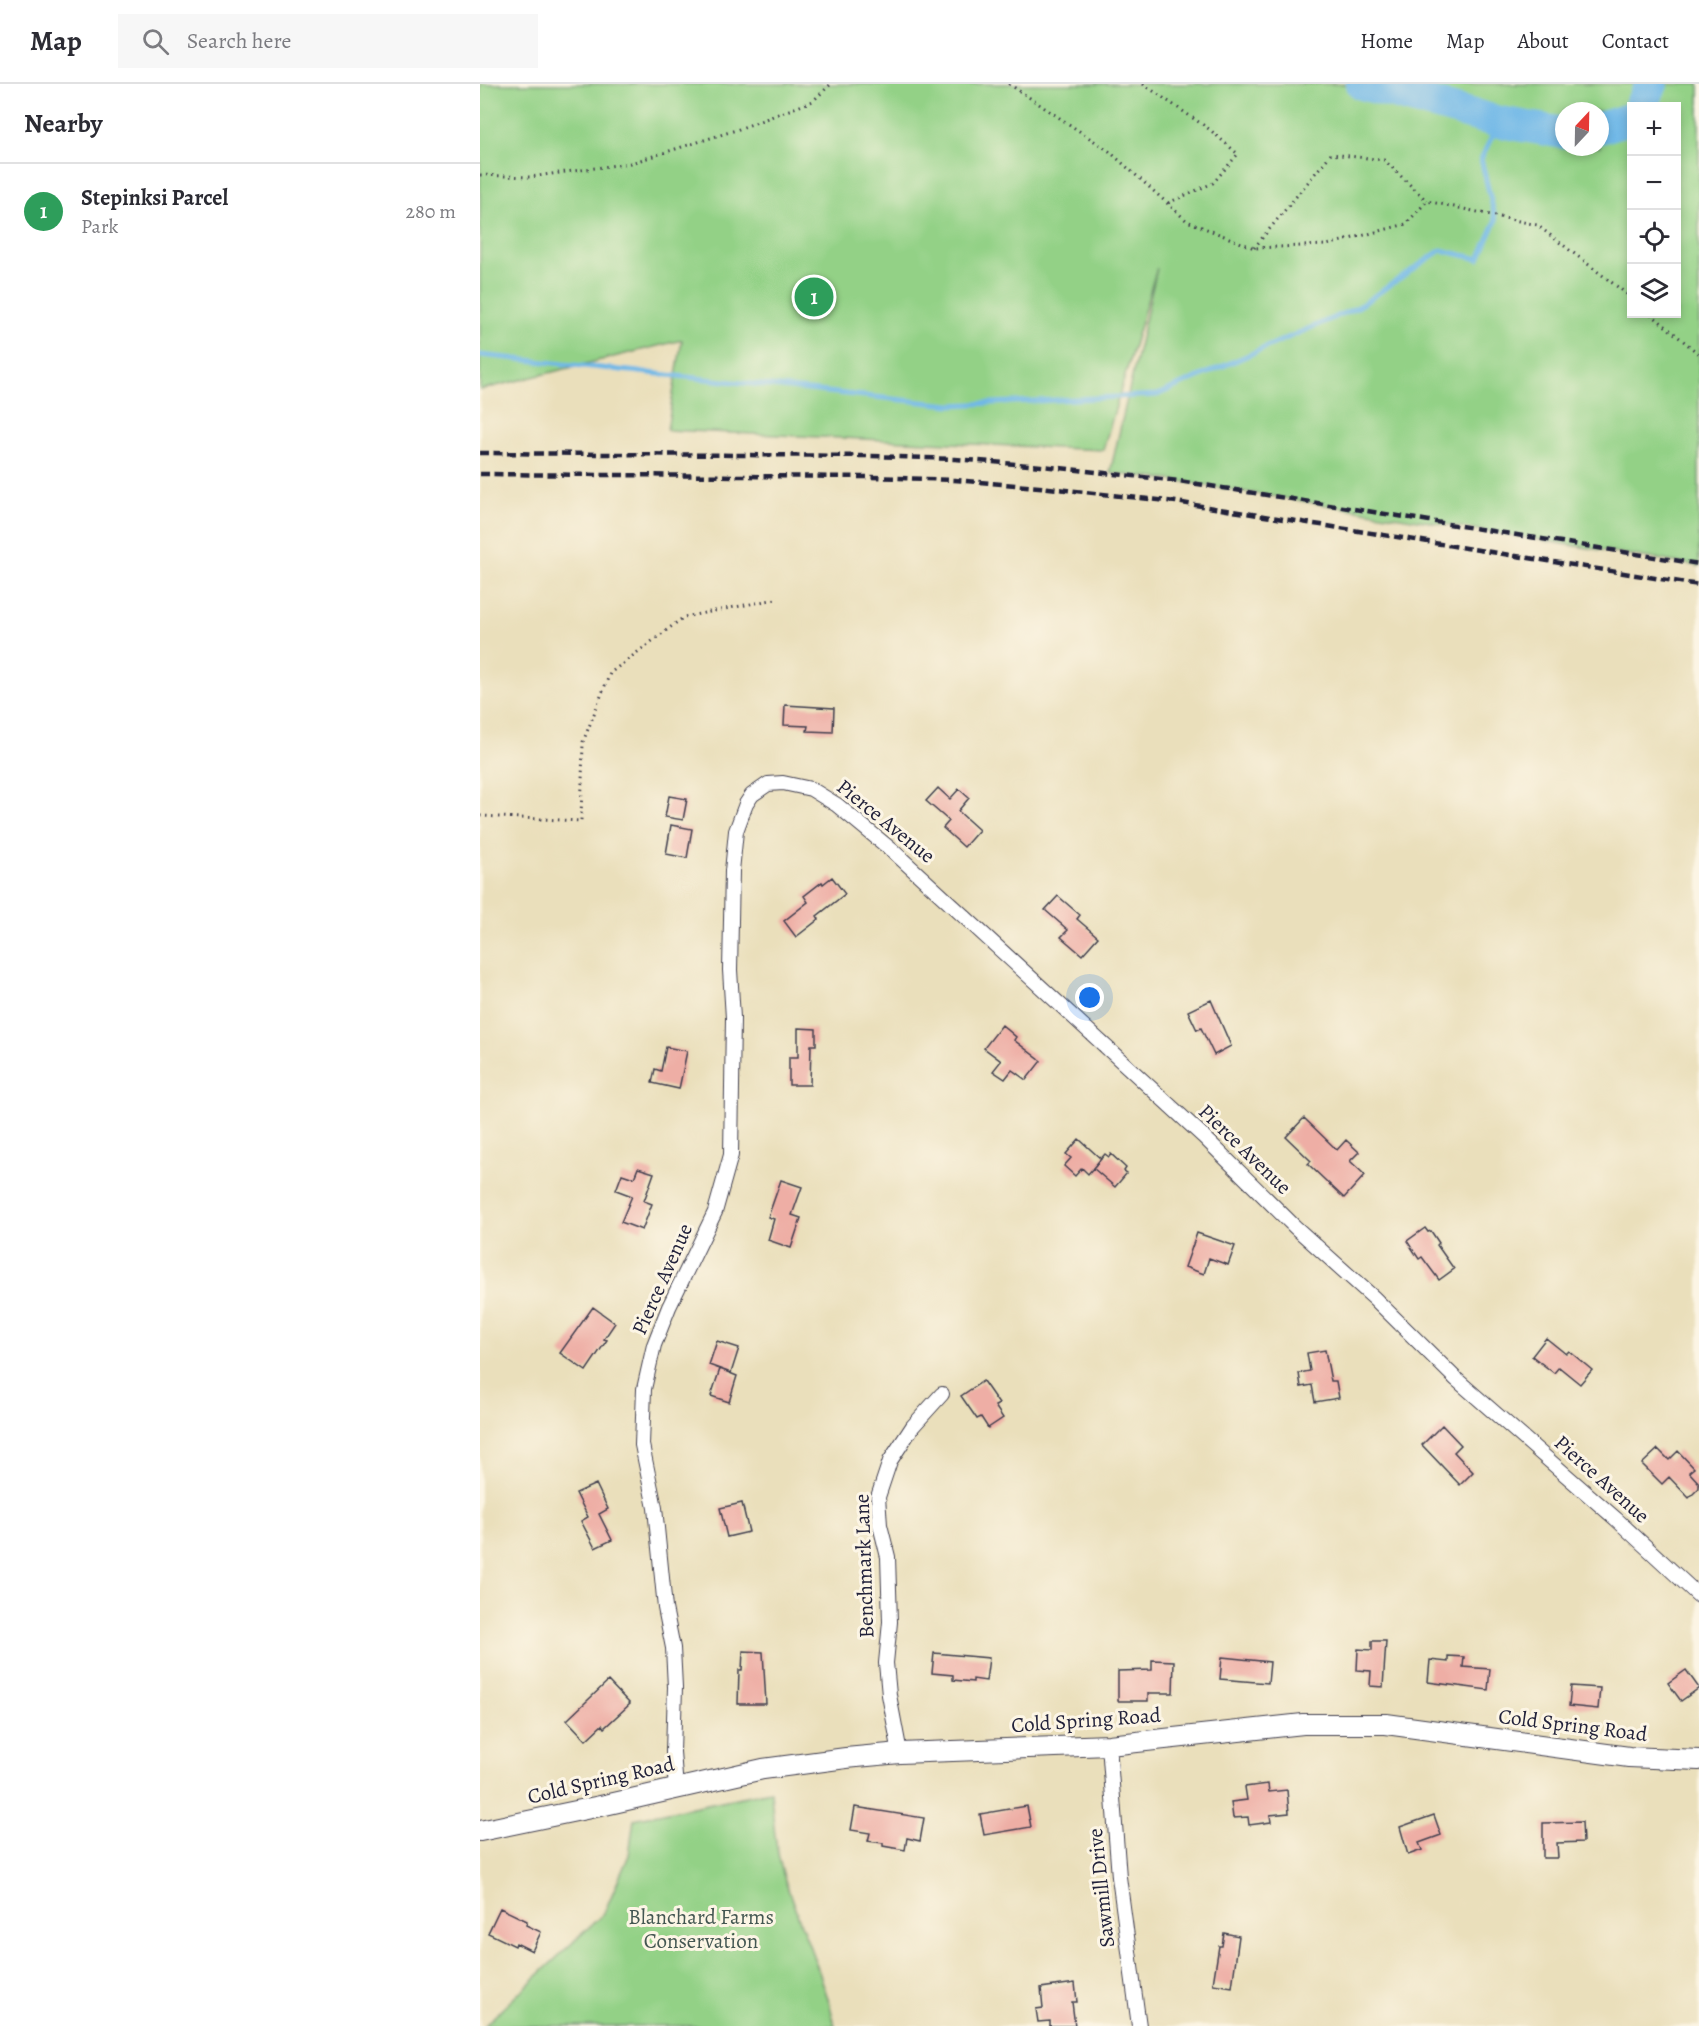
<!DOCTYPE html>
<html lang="en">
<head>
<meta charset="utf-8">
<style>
  :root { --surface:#fff; --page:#f7f7f7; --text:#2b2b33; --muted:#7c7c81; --line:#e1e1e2; --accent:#0f766e }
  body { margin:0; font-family:Alegreya,serif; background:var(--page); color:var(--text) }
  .controls { position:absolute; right:18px; top:18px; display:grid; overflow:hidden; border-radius:0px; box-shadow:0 3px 9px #0003 }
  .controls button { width:54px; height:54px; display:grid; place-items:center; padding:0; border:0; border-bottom:2px solid var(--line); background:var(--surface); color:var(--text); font:30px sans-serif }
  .compass { position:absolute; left:1075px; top:18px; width:54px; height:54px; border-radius:50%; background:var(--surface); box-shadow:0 3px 9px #0003; rotate:22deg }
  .you { position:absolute; left:610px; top:914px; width:21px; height:21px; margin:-15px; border:4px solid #fff; border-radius:50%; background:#1a73e8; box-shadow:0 0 0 9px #1a73e833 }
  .badge { display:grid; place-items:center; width:39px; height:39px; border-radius:50%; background:var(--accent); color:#fff; font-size:20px; font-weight:700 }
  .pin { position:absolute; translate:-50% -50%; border:3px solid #fff; box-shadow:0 2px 6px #0006 }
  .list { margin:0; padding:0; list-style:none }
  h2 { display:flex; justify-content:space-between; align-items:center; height:78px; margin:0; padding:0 24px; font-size:26px }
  h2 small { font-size:20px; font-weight:400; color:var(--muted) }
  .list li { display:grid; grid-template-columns:39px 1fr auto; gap:18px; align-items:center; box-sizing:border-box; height:96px; padding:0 24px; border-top:2px solid var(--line) }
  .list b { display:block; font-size:22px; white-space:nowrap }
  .list p { margin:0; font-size:20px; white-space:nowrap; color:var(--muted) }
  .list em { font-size:20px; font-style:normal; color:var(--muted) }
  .icon { flex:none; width:33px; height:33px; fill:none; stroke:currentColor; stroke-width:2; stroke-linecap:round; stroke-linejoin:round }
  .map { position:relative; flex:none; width:1219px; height:1942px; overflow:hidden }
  header { display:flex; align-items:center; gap:36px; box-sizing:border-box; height:84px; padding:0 30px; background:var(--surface); border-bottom:2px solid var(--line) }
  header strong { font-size:28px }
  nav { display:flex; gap:33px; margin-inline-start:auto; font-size:21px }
  .search { width:420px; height:54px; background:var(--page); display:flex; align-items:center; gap:15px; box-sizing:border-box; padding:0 21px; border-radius:0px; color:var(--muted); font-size:22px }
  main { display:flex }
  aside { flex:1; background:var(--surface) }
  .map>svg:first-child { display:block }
  .green { fill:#93d186; stroke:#5a7a60; stroke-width:1.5; fill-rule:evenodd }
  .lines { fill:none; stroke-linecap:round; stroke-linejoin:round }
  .stream { stroke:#70b8e7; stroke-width:5 }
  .river { stroke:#70b8e7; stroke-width:32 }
  .building { fill:#eeaea5 }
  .street-casing { stroke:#403e4e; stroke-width:16 }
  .secondary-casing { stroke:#403e4e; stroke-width:22 }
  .path { stroke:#403e4e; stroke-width:3; stroke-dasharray:1.5 4.5; stroke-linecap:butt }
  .street { stroke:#fff; stroke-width:14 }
  .secondary { stroke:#fff; stroke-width:20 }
  .rail { stroke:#22223b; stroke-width:4.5; stroke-dasharray:9 4.5; stroke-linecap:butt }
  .labels { text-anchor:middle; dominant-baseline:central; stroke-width:6; stroke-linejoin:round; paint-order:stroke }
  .street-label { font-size:21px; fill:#22223b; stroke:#fcf5e5 }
  .park-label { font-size:21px; fill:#445752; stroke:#fcf5e5 }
</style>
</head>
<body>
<header>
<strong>Map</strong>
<div class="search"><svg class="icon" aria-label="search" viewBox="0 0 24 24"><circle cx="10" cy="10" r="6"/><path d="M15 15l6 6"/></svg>Search here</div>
<nav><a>Home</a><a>Map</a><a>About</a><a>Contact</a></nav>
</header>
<main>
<aside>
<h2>Nearby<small></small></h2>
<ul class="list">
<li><span class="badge" style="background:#2e9e5b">1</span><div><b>Stepinksi Parcel</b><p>Park</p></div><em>280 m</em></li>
</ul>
</aside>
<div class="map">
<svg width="1219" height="1942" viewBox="0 0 1219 1942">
  <rect width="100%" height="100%" fill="#fcf5e5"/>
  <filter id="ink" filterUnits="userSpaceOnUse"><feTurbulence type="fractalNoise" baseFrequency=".0167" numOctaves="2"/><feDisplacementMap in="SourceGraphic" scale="12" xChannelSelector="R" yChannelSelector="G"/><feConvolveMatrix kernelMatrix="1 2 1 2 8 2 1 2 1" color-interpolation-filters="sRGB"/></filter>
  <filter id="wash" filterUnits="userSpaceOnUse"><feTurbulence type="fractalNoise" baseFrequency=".008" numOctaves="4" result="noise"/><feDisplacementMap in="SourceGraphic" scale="24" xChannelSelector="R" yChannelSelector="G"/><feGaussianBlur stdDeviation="1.35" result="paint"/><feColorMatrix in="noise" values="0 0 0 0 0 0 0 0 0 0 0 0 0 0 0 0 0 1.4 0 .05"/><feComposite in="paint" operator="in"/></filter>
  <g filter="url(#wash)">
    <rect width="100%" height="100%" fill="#eadfbb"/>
    <path class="green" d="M 0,0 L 1219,0 L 1219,482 L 699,397 L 630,389 L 677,184 L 623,366 L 187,346 L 202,256 L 0,306 ZM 1152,22 L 1196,22 L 1196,230 L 1152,230 ZM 1084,27 L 1120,27 L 1120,63 L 1084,63 Z
      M 291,1707 C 293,1736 295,1765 304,1793 C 320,1843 344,1891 355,1942 L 4,1942 L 124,1829 L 149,1771 L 154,1735 Z"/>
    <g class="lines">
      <path class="stream" d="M 0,271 L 470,321 L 677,311 L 878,223 L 961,166 L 999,175 L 1016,137 L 1001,75 L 1019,38"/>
      <path class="river" d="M 882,0 L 1019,38 L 1084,49
        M 1160,22 L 1172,0
        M 1120,44 L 1152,34"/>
    </g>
    <g id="blocks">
      <path class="building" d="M 305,621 L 354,624 L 353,648 L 327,647 L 328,642 L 304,641 Z
        M 458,704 L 470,715 L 479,705 L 489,714 L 478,727 L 499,746 L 484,763 L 463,744 L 469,737 L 446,717 Z
        M 189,712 L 207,715 L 203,736 L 185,733 Z
        M 191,741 L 212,745 L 207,774 L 186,770 Z
        M 352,793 L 365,810 L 337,832 L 339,835 L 316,853 L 304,837 L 328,818 L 324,812 L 342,798 L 343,800 Z
        M 578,812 L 600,831 L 597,835 L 618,853 L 602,871 L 581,853 L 588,846 L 565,826 Z
        M 731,916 L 751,962 L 734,971 L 721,944 L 717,946 L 708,927 Z
        M 522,941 L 536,953 L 534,956 L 561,977 L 546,996 L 532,986 L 525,995 L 513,987 L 521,977 L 504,964 Z
        M 318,944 L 336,945 L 336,961 L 331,961 L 330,1001 L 309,1001 L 309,973 L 318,973 Z
        M 186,963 L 207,967 L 199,1005 L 172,999 L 175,985 L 181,987 Z
        M 824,1034 L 857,1066 L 866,1056 L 879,1068 L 870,1077 L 885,1091 L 864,1114 L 828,1080 L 831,1077 L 806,1053 Z
        M 599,1055 L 621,1075 L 608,1090 L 602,1084 L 595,1092 L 584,1082 L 591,1074 L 586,1070 Z
        M 625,1070 L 629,1073 L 631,1070 L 646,1084 L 644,1087 L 647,1089 L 635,1103 L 613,1084 Z
        M 158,1084 L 174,1089 L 164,1117 L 172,1120 L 162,1146 L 141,1138 L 152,1112 L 136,1106 L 142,1090 L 154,1094 Z
        M 301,1096 L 322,1103 L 312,1131 L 321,1134 L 311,1164 L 288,1156 L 294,1135 L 288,1133 Z
        M 945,1144 L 948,1148 L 951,1147 L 959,1159 L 957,1161 L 974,1185 L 959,1196 L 942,1173 L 939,1175 L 927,1157 Z
        M 717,1149 L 755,1162 L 748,1181 L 729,1174 L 724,1190 L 705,1183 Z
        M 113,1223 L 135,1239 L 124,1255 L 127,1256 L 106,1287 L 80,1269 Z
        M 1066,1254 L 1086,1270 L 1089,1267 L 1112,1286 L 1100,1300 L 1079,1283 L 1074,1289 L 1052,1272 Z
        M 237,1257 L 259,1264 L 251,1289 L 229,1281 Z
        M 845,1266 L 851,1297 L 856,1297 L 859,1314 L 835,1318 L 832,1301 L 821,1303 L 819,1289 L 830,1287 L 827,1269 Z
        M 240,1285 L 257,1292 L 249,1318 L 231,1312 Z
        M 503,1297 L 519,1320 L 515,1322 L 523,1334 L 508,1344 L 501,1333 L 497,1335 L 481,1312 Z
        M 962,1341 L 981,1361 L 974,1368 L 993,1388 L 980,1401 L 942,1361 Z
        M 1178,1365 L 1189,1376 L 1198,1367 L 1214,1384 L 1209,1388 L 1219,1399 L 1219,1404 L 1209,1414 L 1189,1393 L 1182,1400 L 1162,1380 Z
        M 116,1400 L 128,1425 L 119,1430 L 132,1456 L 115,1464 L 101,1437 L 108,1433 L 96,1409 Z
        M 262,1419 L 269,1448 L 247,1453 L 240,1424 Z
        M 892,1557 L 906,1557 L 903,1603 L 890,1602 L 891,1587 L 877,1586 L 878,1565 L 892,1566 Z
        M 263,1567 L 283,1568 L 286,1620 L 258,1620 L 259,1586 L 262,1586 Z
        M 454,1569 L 509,1574 L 506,1597 L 493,1595 L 493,1598 L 473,1596 L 473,1591 L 452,1589 Z
        M 968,1572 L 984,1573 L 983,1583 L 1010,1585 L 1008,1606 L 948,1598 L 950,1576 L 968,1578 Z
        M 742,1573 L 790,1578 L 788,1599 L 740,1595 Z
        M 672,1576 L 694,1577 L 693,1609 L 668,1609 L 668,1617 L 638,1617 L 638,1587 L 672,1586 Z
        M 1206,1586 L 1219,1604 L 1201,1617 L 1188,1599 Z
        M 128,1597 L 150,1620 L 124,1644 L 122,1641 L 106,1656 L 87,1636 Z
        M 1091,1602 L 1120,1604 L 1118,1625 L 1089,1622 Z
        M 788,1700 L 789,1708 L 807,1706 L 809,1729 L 790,1731 L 791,1738 L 769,1741 L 768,1733 L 753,1734 L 751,1718 L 767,1716 L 765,1703 Z
        M 547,1722 L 551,1743 L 504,1751 L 500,1730 Z
        M 375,1723 L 444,1734 L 440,1757 L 427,1754 L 425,1766 L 403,1762 L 403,1759 L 388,1757 L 390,1749 L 371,1746 Z
        M 954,1731 L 961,1751 L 939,1759 L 942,1766 L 928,1771 L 920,1743 Z
        M 1102,1738 L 1103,1758 L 1077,1759 L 1078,1774 L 1063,1774 L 1063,1739 Z
        M 20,1824 L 47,1837 L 46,1841 L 61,1848 L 52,1867 L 36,1859 L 35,1862 L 8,1849 Z
        M 744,1849 L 759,1852 L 752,1903 L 733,1900 L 739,1862 L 742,1862 Z
        M 595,1899 L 597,1918 L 592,1918 L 595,1942 L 570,1942 L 570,1937 L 558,1938 L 556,1925 L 563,1924 L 561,1904 Z"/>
    </g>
  </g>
  <g filter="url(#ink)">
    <use href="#blocks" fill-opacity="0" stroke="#403e4e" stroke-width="1.5"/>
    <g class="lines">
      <defs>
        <path id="street" d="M 629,1661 L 639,1793 L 659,1942
          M 420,1669 L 409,1611 L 406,1579 L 410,1538 L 408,1473 L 400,1441 L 398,1413 L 410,1377 L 433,1342 L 462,1310
          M 196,1704 L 193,1668 L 195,1603 L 193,1564 L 185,1524 L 175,1424 L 162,1361 L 164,1305 L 174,1261 L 189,1223 L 235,1128 L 251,1071 L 253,934 L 250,886 L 252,787 L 256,747 L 266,720 L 272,711 L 288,700 L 303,699 L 331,705 L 357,721 L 414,768 L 723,1052 L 815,1143 L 894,1214 L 976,1295 L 1136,1435 L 1219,1512"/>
        <path id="secondary" d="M 0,1747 L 125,1721 L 283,1685 L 366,1674 L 420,1669 L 629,1661 L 823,1640 L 906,1640 L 1149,1673 L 1219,1676"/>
      </defs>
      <use href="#street" class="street-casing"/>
      <use href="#secondary" class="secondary-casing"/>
      <path class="path" d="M 529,0 L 629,67 L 707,137 L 774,164 L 847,161 L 926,140 L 947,117 L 1057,141 L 1152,214
        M 663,0 L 729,45 L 758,70 L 733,99 L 688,119
        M 0,91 L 50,93 L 151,79 L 256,46 L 333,17 L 351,0
        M 774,164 L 851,70 L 904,76 L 947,117
        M 1171,230 L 1219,270
        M 0,732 L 101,737 L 103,658 L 130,589 L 204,533 L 296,515"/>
      <use href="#street" class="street"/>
      <use href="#secondary" class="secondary"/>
      <path class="rail" d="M 0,369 L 392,372 L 475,375 L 561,382 L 699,397 L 1219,480
        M 0,390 L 392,393 L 474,396 L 559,403 L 696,418 L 1219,501"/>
    </g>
  </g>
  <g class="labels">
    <g class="street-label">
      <text transform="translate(406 737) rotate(39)">Pierce Avenue</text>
      <text transform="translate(765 1065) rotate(44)">Pierce Avenue</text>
      <text transform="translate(182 1195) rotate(-66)">Pierce Avenue</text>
      <text transform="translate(1122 1395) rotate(42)">Pierce Avenue</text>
      <text transform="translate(384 1482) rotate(-92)">Benchmark Lane</text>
      <text transform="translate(606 1636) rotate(-4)">Cold Spring Road</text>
      <text transform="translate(1093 1641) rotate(7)">Cold Spring Road</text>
      <text transform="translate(121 1696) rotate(-13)">Cold Spring Road</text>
      <text transform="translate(621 1804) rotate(-96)">Sawmill Drive</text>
    </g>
    <g class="park-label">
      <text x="221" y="1833">Blanchard Farms<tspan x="221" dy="24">Conservation</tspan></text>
    </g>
  </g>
</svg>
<div class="controls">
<button>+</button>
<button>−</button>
<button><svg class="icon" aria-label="locate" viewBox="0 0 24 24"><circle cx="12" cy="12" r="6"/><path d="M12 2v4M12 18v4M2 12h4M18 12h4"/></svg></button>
<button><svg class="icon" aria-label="layers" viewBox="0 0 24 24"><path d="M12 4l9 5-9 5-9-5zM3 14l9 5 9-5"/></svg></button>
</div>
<svg class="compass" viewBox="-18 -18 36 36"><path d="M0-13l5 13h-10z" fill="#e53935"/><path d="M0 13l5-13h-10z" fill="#7c7c81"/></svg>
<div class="you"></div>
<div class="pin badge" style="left:334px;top:213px;background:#2e9e5b">1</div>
</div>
</main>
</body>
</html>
